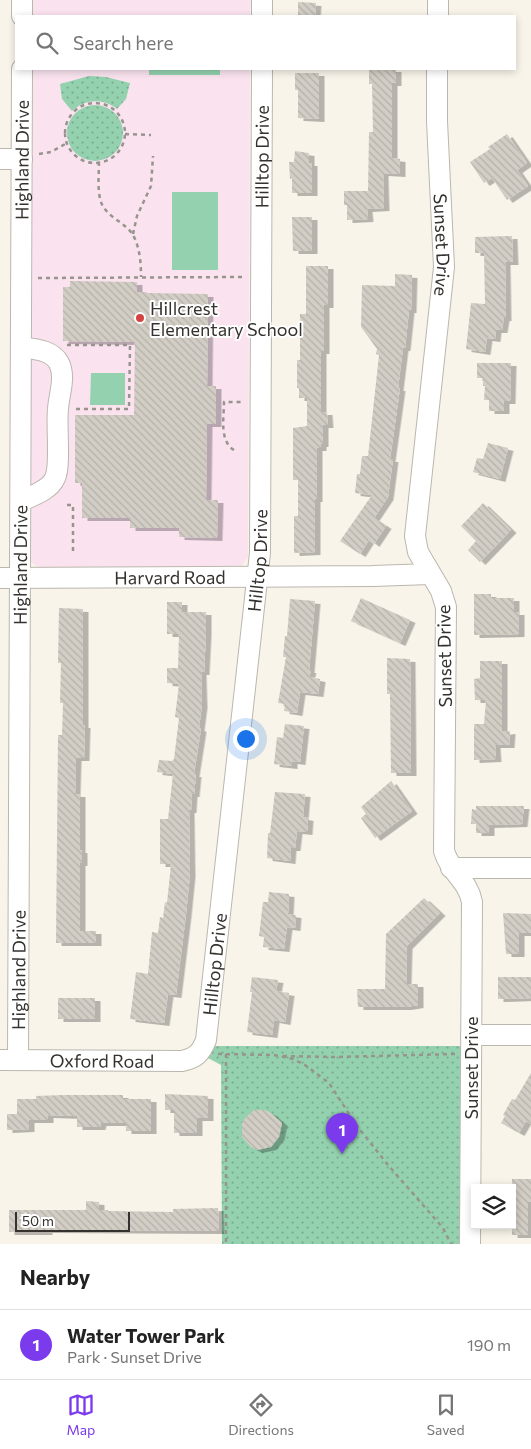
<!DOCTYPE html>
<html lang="en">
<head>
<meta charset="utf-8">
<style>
  :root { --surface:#fff; --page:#f6f6f6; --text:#222; --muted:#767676; --line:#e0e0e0; --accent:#7c3aed }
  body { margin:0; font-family:Commissioner,sans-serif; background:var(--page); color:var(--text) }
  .controls { position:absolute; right:15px; bottom:15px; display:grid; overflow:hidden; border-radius:0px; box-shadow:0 2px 8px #0003 }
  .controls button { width:45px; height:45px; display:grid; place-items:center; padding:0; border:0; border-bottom:1px solid var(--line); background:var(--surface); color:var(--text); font:25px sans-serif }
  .scale { position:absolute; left:15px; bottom:12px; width:115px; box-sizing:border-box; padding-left:5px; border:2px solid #34322e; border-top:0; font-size:14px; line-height:18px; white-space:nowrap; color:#34322e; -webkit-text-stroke:4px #fff; paint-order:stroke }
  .you { position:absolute; left:245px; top:738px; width:18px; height:18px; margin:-12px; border:4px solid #fff; border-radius:50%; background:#1a73e8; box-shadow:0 0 0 8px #1a73e833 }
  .badge { display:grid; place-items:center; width:32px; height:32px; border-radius:50%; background:var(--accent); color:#fff; font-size:16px; font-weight:700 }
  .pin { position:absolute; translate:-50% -41px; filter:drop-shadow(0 1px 2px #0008) }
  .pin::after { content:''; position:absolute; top:26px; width:18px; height:15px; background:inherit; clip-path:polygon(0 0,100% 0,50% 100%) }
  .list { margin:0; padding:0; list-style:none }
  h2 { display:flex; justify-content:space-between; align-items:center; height:65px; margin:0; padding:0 20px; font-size:21px }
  h2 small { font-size:16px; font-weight:400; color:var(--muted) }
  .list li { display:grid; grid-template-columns:32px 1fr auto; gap:15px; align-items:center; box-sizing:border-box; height:70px; padding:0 20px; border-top:1px solid var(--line) }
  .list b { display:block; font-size:19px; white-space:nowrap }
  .list p { margin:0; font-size:16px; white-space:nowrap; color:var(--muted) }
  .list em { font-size:16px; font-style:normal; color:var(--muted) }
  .icon { flex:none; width:28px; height:28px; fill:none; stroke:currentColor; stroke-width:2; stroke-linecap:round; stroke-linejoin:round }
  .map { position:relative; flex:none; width:531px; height:1244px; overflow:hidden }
  .search { position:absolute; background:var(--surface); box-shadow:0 2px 8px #0003; left:15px; right:15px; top:15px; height:55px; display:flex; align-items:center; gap:12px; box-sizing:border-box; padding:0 18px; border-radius:0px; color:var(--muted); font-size:19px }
  .sheet { height:135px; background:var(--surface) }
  nav { display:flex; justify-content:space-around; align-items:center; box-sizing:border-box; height:70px; border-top:1px solid var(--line); background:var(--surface); font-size:14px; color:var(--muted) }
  nav a { display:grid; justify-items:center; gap:2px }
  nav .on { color:var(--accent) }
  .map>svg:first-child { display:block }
  .education { fill:#fae3ef }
  .green { fill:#94d2af }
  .park { fill:url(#park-dots) }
  .building { fill:url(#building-back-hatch); filter:url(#shadow) }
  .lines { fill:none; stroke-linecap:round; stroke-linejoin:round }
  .minor-casing { stroke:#bbb7ae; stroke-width:22 }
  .path { stroke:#97948d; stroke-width:2.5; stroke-dasharray:4 4; stroke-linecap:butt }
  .minor { stroke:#fff; stroke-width:20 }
  .poi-dot { fill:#d24341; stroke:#fff; stroke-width:2 }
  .labels { text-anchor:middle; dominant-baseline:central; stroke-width:4; stroke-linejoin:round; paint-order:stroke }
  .street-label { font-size:18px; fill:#34322e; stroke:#fff }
  .poi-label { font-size:18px; fill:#34322e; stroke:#fff; text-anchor:start }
</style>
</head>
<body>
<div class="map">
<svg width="531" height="1244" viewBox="0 0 531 1244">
  <defs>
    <pattern id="park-dots" width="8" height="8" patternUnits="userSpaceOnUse" patternTransform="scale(1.25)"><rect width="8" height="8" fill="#94d2af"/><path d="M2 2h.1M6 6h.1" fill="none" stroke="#7aab8f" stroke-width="1.8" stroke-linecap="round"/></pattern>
    <pattern id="building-back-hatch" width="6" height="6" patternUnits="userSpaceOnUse" patternTransform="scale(1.25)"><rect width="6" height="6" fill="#d2cec5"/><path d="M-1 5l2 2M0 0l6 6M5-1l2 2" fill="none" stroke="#b5b1aa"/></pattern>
    <filter id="shadow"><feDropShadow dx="5.5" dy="3" stdDeviation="0" flood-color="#0004"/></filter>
  </defs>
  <rect width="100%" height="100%" fill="#f8f4ea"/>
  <path class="education" d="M 30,0 L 251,0 L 250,16 L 30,16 Z
    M 30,69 L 250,69 L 248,557 L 243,564 L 240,567 L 47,569 L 39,568 L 31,562 L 29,556 Z"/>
  <path class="green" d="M 149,69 L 220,69 L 220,75 L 149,75 Z
    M 172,192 L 218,192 L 218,270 L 172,270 Z
    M 91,373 L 125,373 L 125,405 L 90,405 Z"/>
  <path class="park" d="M 89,76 L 106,77 L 130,83 L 126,99 L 117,109 C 103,98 85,99 72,111 L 62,99 L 60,84 Z
    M67 133a28 28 0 1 1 56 0a28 28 0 1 1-56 0Z
    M 213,1046 L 462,1046 L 461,1244 L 222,1244 L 221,1065 L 206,1057 Z"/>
  <path class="building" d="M 298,2 L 316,3 L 315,16 L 298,16 Z
    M 369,69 L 396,69 L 396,83 L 392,83 L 392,158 L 400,159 L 400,174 L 383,173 L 384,208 L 367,209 L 368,219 L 347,220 L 347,205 L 344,205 L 344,191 L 368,191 L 369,132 L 373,132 L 372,84 L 369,84 Z
    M 295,73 L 319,73 L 319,119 L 298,118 L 298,90 L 295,90 Z
    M 507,134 L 527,163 L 517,170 L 528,186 L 507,200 L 492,178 L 484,183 L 470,162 L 490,149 L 488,147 Z
    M 295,151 L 309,153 L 309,163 L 312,163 L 312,193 L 292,193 L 292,178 L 290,179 L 289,162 L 294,162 Z
    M 292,217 L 312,217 L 312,251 L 293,251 Z
    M 512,236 L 513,262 L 505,262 L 506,318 L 504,318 L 502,330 L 496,330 L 495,339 L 487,338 L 485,352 L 466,349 L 471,303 L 485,304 L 484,253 L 475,253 L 475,237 Z
    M 306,266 L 328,266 L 328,305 L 324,305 L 324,351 L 321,351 L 321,412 L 327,412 L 328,425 L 323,425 L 323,444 L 321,444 L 321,448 L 317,448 L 317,499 L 315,499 L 315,552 L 294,553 L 294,516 L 298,516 L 298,480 L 293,480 L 293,428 L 307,426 L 307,398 L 299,398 L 299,388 L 297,388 L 297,360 L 300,360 L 300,314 L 306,314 Z
    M 395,274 L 412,275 L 411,310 L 409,310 L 405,348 L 403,348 L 398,388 L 400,388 L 390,459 L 393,459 L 388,497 L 374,518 L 386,526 L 374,544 L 369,540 L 360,554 L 340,541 L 372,495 L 355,493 L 357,474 L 360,474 L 362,456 L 368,456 L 379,355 L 376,354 L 377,349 L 361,327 L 362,285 L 395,286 Z
    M 70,281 L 137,282 L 137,292 L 147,292 L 147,293 L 208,294 L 207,386 L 216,386 L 216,424 L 207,424 L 206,500 L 218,500 L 217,538 L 179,537 L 179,528 L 130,528 L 130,518 L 82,518 L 82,483 L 75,483 L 75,415 L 134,415 L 135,342 L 63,341 L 63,287 L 70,287 Z
    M 477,363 L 511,363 L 510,401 L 504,401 L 504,411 L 489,411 L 489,400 L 484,400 L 485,386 L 483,386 L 483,378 L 477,378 Z
    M 488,443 L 508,448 L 500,479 L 473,472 L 477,458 L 483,459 Z
    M 483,503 L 511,530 L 480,562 L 468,550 L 476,541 L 461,526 Z
    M 474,594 L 491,594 L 491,598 L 514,598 L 514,612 L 519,612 L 519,634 L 474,635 Z
    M 361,598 L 410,620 L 400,643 L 351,621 Z
    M 290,599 L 315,601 L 309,670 L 311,670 L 309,677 L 320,679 L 318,694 L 300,692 L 297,713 L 284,711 L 285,704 L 278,703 L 286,657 L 283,657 L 285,636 L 287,636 Z
    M 167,602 L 182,602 L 182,612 L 206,612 L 206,633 L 204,672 L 201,672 L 202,705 L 199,728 L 201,729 L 194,774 L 196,774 L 194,794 L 192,794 L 191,810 L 189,810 L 190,874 L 186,914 L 176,995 L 168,994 L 164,1023 L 130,1019 L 136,972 L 148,974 L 152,932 L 158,933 L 160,917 L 163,918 L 165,902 L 167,903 L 171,864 L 160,864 L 160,819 L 168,819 L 173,774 L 157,772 L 159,760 L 172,761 L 174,759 L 179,718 L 175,717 L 179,684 L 167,683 L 167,668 L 178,668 L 179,634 L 167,634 Z
    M 59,608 L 83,609 L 83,725 L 85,725 L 84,758 L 76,758 L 75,794 L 80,794 L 80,850 L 82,850 L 82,863 L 80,863 L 80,931 L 96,931 L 96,943 L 56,943 L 58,735 L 62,735 L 63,703 L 60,703 L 61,663 L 58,663 Z
    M 387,658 L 410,659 L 411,773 L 391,773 L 390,694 L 387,694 Z
    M 480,661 L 502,661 L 502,732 L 510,731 L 509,745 L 495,745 L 496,759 L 474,760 L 474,724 L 484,724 L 486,700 L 475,700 L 474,679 L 480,678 Z
    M 285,724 L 304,726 L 300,762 L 292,761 L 292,766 L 274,764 L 277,737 L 283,738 Z
    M 391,781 L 412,811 L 375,838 L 361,818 L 366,814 L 361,807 Z
    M 275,792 L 305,794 L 303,817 L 308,818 L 307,832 L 297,831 L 295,848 L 291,848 L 290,861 L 267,858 L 268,833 L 270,833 Z
    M 476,806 L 524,806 L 522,824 L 489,825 L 489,833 L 476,833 L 476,824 L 471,824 L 472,809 L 476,810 Z
    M 269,892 L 289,894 L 288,914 L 296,915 L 295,928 L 287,927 L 284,949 L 263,947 L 264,937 L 259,936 L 263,902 L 268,902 Z
    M 424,898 L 440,913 L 407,946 L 406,984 L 418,984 L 418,1005 L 406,1007 L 358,1007 L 357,989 L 385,989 L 386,934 Z
    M 503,913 L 531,914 L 531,933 L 519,933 L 519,954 L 506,954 Z
    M 252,977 L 278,980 L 276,991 L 289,993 L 285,1022 L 274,1020 L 272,1035 L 247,1032 L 252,992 L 250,992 Z
    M 498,977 L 531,977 L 531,998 L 498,999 Z
    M 58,998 L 95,998 L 95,1019 L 58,1019 Z
    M 531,1073 L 531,1124 L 526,1121 L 519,1133 L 501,1123 L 505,1116 L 503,1115 L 512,1099 L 515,1100 Z
    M 165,1094 L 208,1096 L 208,1118 L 197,1118 L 197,1133 L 174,1133 L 174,1110 L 165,1110 Z
    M 63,1095 L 123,1095 L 123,1099 L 151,1099 L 151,1131 L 126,1131 L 126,1123 L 101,1123 L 100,1127 L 77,1127 L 77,1116 L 48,1115 L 48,1120 L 29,1120 L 29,1129 L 7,1130 L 7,1114 L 17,1114 L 17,1099 L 36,1099 L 36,1096 Z
    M 254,1110 L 265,1110 L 271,1113 L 282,1123 L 279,1137 L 271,1147 L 257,1150 L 251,1147 L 242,1137 L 242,1123 L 246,1117 Z
    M 512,1179 L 531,1179 L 531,1202 L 528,1202 L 528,1235 L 512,1235 Z
    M 86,1201 L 99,1202 L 99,1210 L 108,1210 L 108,1211 L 173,1212 L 173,1209 L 218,1208 L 219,1231 L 47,1230 L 47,1232 L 9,1232 L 9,1210 L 86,1210 Z"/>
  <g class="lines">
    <defs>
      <g id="minor">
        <path d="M 22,0 L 22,16"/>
        <path d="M 262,16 L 262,0"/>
        <path d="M 438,16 L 438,0"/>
        <path id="s1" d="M 437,69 L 437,121 L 444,267 L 415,536 L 418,552 L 441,591 L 446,607 L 444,851 C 451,874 468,880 472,902 L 470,1244"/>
        <path d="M 0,159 L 22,159"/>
        <path d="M 21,501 C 32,496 50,490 55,478 C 61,465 56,426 58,409 C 59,394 66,377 59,363 C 52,350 35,349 21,347"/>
        <path id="s2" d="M 0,578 L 373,576 L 430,574"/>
        <path d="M 451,868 L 531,868"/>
        <path d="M 471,1035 L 531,1035"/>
        <path id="s3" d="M 0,1060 L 182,1061 C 196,1058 201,1053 206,1040 L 260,553 L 262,69"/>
        <path id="s4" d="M 18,1060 L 22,69"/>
      </g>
    </defs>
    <use href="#minor" class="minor-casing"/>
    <path class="path" d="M65 133a30 30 0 1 1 60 0a30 30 0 1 1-60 0Z
      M 125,134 L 151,135
      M 39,154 L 51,152 L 67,143
      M 99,162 C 99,174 97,190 101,202 C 106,217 125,222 133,235 C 140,248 141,263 141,277
      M 133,234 L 137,216 L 151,186 L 153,156
      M 38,278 L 242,277
      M 67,345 L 130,345 L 129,409 L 74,409
      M 234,450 C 219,441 224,417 224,402 L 241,402
      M 67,505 L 73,505 L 73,554
      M 218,1054 L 275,1055
      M 226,1054 L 226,1244
      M 274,1055 L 293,1059 L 305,1065 L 329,1083 L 357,1126 L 388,1165 L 443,1228 L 451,1244
      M 283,1056 L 336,1057 L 455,1054"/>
    <use href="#minor" class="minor"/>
  </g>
  <circle class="poi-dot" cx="140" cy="318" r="5"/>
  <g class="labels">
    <g class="street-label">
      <text stroke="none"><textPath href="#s3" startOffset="1102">Hilltop Drive</textPath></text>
      <text stroke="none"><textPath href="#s4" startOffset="900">Highland Drive</textPath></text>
      <text stroke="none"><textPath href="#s1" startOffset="176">Sunset Drive</textPath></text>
      <text stroke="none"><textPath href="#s3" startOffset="698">Hilltop Drive</textPath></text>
      <text stroke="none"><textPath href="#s4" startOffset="495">Highland Drive</textPath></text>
      <text stroke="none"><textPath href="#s2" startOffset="170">Harvard Road</textPath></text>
      <text transform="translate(444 656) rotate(-91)">Sunset Drive</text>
      <text stroke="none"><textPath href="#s3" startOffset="292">Hilltop Drive</textPath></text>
      <text stroke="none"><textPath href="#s4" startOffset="90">Highland Drive</textPath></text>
      <text stroke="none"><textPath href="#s3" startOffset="102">Oxford Road</textPath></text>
      <text transform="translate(471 1068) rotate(-90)">Sunset Drive</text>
    </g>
    <g class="poi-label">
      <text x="150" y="308">Hillcrest<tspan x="150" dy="21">Elementary School</tspan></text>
    </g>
  </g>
</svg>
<div class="controls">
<button><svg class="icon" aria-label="layers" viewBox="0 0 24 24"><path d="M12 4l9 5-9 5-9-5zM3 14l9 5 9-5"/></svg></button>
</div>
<div class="scale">50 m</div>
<div class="you"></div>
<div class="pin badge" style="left:342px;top:1154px">1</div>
<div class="search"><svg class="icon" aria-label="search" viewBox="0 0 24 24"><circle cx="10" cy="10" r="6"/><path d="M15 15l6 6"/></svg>Search here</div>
</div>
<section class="sheet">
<h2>Nearby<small></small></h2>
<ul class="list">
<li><span class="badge">1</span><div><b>Water Tower Park</b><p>Park · Sunset Drive</p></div><em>190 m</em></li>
</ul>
</section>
<nav>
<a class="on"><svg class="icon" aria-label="map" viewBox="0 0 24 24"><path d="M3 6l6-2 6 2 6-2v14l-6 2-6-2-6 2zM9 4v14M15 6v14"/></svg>Map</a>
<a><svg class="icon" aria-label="directions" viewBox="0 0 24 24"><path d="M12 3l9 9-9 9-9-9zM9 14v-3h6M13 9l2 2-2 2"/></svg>Directions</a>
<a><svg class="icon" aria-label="saved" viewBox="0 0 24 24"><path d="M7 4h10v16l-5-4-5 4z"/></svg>Saved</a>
</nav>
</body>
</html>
